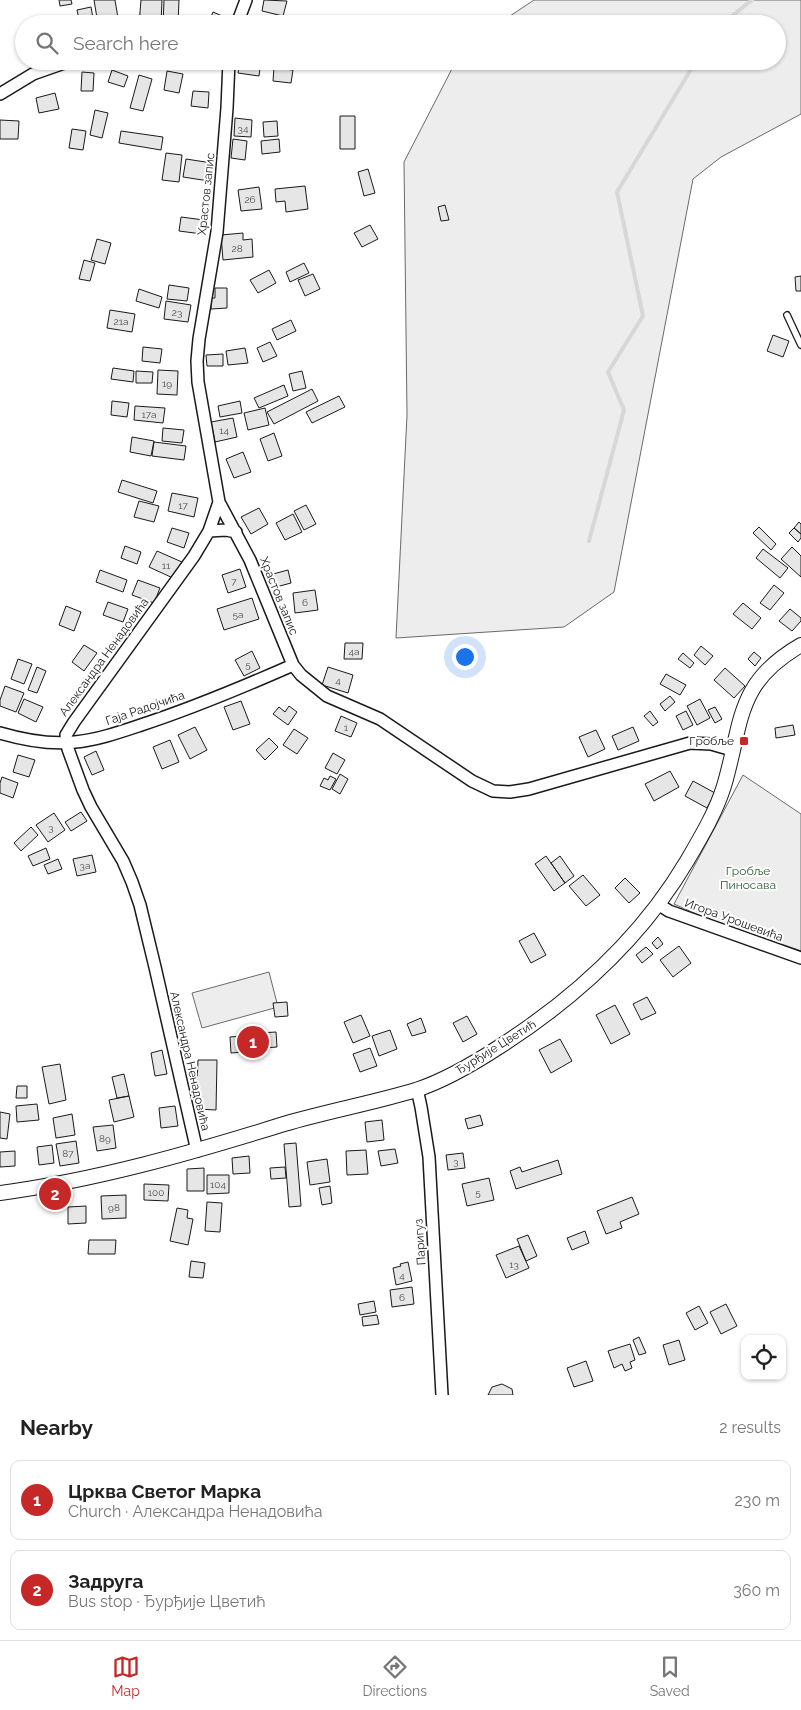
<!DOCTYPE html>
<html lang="en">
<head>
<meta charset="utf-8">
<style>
  :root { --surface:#fff; --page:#f2f2f2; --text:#222; --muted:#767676; --line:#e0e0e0; --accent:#c62828 }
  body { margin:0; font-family:Raleway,sans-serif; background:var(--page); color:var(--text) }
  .controls { position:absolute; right:15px; bottom:15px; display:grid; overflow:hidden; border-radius:10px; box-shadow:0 1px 4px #0004 }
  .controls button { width:45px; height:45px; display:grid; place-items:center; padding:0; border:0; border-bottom:1px solid var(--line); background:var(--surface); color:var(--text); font:25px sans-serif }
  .you { position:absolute; left:464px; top:656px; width:18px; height:18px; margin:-12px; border:4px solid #fff; border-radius:50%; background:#1a73e8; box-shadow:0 0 0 8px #1a73e833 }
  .badge { display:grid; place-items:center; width:32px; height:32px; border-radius:50%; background:var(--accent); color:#fff; font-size:16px; font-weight:700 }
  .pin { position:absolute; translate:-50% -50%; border:2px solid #fff; box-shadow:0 1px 5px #0006 }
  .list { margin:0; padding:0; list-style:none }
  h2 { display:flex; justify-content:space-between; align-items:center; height:65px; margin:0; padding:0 20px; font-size:21px }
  h2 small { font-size:16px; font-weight:400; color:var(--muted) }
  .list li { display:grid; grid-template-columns:32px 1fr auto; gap:15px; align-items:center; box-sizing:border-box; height:80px; margin:0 10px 10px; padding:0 10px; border:1px solid var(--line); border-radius:10px }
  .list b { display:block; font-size:19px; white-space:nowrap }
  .list p { margin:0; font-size:16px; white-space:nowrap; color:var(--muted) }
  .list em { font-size:16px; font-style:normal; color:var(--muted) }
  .icon { flex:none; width:28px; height:28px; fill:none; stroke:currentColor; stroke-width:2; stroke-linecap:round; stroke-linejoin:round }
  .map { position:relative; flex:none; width:801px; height:1395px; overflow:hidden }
  .search { position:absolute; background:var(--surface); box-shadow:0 1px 4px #0004; left:15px; right:15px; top:15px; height:55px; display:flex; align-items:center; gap:12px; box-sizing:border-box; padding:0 18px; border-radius:28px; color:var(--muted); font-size:19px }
  .sheet { height:245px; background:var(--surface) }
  nav { display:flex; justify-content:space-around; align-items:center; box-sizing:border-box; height:70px; border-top:1px solid var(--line); background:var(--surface); font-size:14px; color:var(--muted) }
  nav a { display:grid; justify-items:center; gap:2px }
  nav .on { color:var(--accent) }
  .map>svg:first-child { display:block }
  .built { fill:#ededed; stroke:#6a6a6a }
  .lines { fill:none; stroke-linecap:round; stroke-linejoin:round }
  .stream { stroke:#d7d7d7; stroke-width:4 }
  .building { fill:#e6e6e6; stroke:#1a1a1a }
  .service-casing { stroke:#1a1a1a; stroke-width:8 }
  .minor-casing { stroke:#1a1a1a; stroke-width:14 }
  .tertiary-casing { stroke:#1a1a1a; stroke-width:16 }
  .service { stroke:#fff; stroke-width:5.5 }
  .minor { stroke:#fff; stroke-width:11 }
  .tertiary { stroke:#fff; stroke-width:14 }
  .poi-dot { fill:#c62828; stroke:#fff; stroke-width:2 }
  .labels { text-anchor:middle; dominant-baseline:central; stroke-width:4; stroke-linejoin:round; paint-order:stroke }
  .number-label { font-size:10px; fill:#4d4d4d }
  .street-label { font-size:12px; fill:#1a1a1a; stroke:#fff }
  .poi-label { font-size:12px; fill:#1a1a1a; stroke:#fff; text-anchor:end }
  .park-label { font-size:12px; fill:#2b5a34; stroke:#fff }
</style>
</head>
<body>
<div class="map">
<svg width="801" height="1395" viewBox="0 0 801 1395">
  <rect width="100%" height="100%" fill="#fff"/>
  <path class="built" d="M 534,0 L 801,0 L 801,114 L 721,157 L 693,179 L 614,592 L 564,627 L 396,638 L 407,415 L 404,162 L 456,61 L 777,61 L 777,24 L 498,24 Z
    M 743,775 L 801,814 L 801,951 L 723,926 L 674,904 Z
    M 269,972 L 278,1007 L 202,1028 L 192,993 Z"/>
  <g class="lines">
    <path class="stream" d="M 722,24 L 752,0
      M 589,541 L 624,410 L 608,372 L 643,316 L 617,192 L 696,61"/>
  </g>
  <path class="building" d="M 59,0 L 71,0 L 72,4 L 60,6 Z
    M 94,0 L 115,0 L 119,24 L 98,24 Z
    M 141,0 L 162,0 L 161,24 L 139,24 Z
    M 164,0 L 179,0 L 178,24 L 163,24 Z
    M 264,0 L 287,1 L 283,16 L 262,11 Z
    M 91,7 L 94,24 L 80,24 L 77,10 Z
    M 213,12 L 229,19 L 227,24 L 208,24 Z
    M 240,61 L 261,61 L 259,76 L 238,73 Z
    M 274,68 L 293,70 L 291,83 L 273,81 Z
    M 112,70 L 128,76 L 124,87 L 108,82 Z
    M 167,71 L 183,74 L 179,93 L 164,90 Z
    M 82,72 L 94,73 L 93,91 L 81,91 Z
    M 139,75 L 152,79 L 143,111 L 130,108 Z
    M 193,91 L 209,92 L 208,108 L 191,106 Z
    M 55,93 L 59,109 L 39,113 L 36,98 Z
    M 95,110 L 108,113 L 102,138 L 90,135 Z
    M 340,116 L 355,116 L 355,149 L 340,149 Z
    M 235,118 L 252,120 L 251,137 L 234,136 Z
    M 0,120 L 19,121 L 18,139 L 0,139 Z
    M 277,121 L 278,136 L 264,137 L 263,122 Z
    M 72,129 L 86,131 L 83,150 L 69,148 Z
    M 121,131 L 163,137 L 161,150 L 119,143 Z
    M 233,139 L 247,141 L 245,160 L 231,158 Z
    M 279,139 L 280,152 L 262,154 L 261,141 Z
    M 166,153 L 182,155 L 179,182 L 162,180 Z
    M 186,159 L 212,163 L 209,181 L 183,177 Z
    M 368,169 L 375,193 L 364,196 L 358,172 Z
    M 305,186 L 308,209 L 286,212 L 285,201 L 276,202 L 275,189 Z
    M 259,187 L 262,209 L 241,211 L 238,190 Z
    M 445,205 L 449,220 L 441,221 L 438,207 Z
    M 181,217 L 204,220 L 202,234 L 179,231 Z
    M 370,225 L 378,239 L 362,247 L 354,233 Z
    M 243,233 L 243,240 L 252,239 L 253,257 L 223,260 L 221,235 Z
    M 97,239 L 111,243 L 105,264 L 91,260 Z
    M 84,260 L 95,263 L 90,281 L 79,279 Z
    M 304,263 L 309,273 L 290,282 L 286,272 Z
    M 269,270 L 276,283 L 258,293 L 250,280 Z
    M 313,274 L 320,289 L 305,296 L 298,280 Z
    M 801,276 L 801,291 L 796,291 L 795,277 Z
    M 169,285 L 189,288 L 187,301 L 167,299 Z
    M 215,288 L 227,288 L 227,308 L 211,309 L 211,298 L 215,298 Z
    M 139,289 L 162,297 L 159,308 L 136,301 Z
    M 166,301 L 191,305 L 188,322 L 164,319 Z
    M 110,310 L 135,314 L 132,332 L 107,328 Z
    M 291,320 L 296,331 L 277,340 L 272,329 Z
    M 773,335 L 789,341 L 783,357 L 767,351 Z
    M 270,342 L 277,356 L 263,362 L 257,348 Z
    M 143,347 L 162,349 L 160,363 L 142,361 Z
    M 245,348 L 248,363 L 228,365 L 226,351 Z
    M 223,354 L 223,366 L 207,366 L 206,355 Z
    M 113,368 L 134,371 L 133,382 L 111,379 Z
    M 158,370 L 178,371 L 177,395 L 157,394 Z
    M 136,371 L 153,372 L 152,383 L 136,383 Z
    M 302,371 L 306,388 L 293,391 L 289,374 Z
    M 284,385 L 288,396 L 259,408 L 254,398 Z
    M 312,389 L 318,401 L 274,424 L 267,412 Z
    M 339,396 L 345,407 L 312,423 L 306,412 Z
    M 112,401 L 129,403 L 127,417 L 111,415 Z
    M 240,401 L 242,413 L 220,417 L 218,406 Z
    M 135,406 L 165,408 L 163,423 L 134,420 Z
    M 265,408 L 269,425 L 248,430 L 244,413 Z
    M 233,418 L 237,437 L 215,442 L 211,422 Z
    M 163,428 L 184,430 L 182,443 L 162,441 Z
    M 274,433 L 282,456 L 268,461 L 260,439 Z
    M 132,437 L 154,441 L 151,456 L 130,452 Z
    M 154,442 L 186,446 L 184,460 L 152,456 Z
    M 243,452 L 251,472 L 234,478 L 226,459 Z
    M 122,480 L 157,491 L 153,503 L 118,492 Z
    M 172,493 L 198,498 L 194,517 L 168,511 Z
    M 139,501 L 159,506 L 154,522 L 134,517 Z
    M 306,505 L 316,524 L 304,530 L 294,511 Z
    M 259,508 L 268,524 L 251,534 L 241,517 Z
    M 293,514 L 302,532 L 285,540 L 276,523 Z
    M 799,522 L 801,524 L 801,534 L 794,528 Z
    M 759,527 L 776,544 L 771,550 L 753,533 Z
    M 172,528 L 189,533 L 184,548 L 167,542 Z
    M 794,528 L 801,534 L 801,538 L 798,542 L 789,533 Z
    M 125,546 L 141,552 L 137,564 L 121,558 Z
    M 792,547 L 801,556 L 801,577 L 781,559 Z
    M 763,549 L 788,568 L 780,578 L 756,558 Z
    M 157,551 L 182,562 L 175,579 L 149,567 Z
    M 240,569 L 246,587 L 228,593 L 222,575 Z
    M 100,570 L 127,580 L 123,592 L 96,582 Z
    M 288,570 L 291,583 L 276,587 L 273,574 Z
    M 138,580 L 160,588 L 154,603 L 132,595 Z
    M 774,585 L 784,593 L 770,610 L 760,603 Z
    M 315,590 L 318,610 L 295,613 L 293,593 Z
    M 252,598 L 259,619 L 224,630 L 217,609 Z
    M 108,602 L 128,609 L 123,622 L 103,615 Z
    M 743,603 L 761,618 L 752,629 L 733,614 Z
    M 66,606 L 81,612 L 74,631 L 59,625 Z
    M 790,609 L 801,618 L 801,621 L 792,631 L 779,621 Z
    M 345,643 L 363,643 L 362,659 L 344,659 Z
    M 84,645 L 97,653 L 84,671 L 72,662 Z
    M 701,646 L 713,656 L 705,665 L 694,655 Z
    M 252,651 L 260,668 L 244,676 L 235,660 Z
    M 754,652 L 761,658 L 755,666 L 748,659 Z
    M 683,653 L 694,663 L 690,668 L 678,659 Z
    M 18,659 L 32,664 L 24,684 L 11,679 Z
    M 37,667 L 46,671 L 37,693 L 28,690 Z
    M 328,667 L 353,675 L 348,693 L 322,685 Z
    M 725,668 L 745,686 L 734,698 L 714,680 Z
    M 666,674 L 686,685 L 680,695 L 660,684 Z
    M 5,686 L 24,693 L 16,712 L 0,706 L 0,700 Z
    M 670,696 L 675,702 L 665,711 L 660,704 Z
    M 24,699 L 43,707 L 36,722 L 18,713 Z
    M 700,699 L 710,718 L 697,725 L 687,706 Z
    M 241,701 L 250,724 L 233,730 L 224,707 Z
    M 289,706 L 297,712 L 288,725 L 273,714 L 279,707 L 285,712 Z
    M 715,707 L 722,719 L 715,723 L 708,710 Z
    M 650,711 L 658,722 L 653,726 L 644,716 Z
    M 686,711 L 693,725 L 683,730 L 676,716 Z
    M 341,716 L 357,723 L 351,737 L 335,731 Z
    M 793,725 L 795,735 L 776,738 L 775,728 Z
    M 195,727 L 207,750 L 190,759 L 178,735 Z
    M 633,727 L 639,741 L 618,750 L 612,736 Z
    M 294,729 L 308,738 L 297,754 L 283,745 Z
    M 596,730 L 605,749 L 588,757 L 579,737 Z
    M 269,738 L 278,747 L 265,760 L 256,750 Z
    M 170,740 L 179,762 L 162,769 L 153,747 Z
    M 96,751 L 104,770 L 92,775 L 84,757 Z
    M 333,753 L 345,760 L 337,774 L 325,768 Z
    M 18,755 L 35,760 L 29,777 L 13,772 Z
    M 670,771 L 679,787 L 654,801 L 645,784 Z
    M 340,774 L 348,779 L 340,794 L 332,789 Z
    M 330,776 L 336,779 L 330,790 L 320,786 L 324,778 L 328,780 Z
    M 2,777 L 18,783 L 13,798 L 0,793 L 0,783 Z
    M 693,781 L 715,793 L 707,808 L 685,796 Z
    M 81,812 L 87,821 L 71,831 L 65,822 Z
    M 54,813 L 65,830 L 48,842 L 36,825 Z
    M 31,827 L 38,835 L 21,851 L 14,843 Z
    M 46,848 L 50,859 L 33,866 L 28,856 Z
    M 92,855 L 96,872 L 77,876 L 73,859 Z
    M 546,856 L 565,883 L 554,891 L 535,864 Z
    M 560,856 L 574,876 L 565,883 L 551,863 Z
    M 58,859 L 62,869 L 48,874 L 44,865 Z
    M 583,875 L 600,895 L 586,906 L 569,886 Z
    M 625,878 L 640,893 L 629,903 L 615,888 Z
    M 534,933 L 546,955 L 531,963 L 519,941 Z
    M 658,937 L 663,944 L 657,949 L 652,943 Z
    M 679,946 L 691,963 L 673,977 L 660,960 Z
    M 646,947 L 653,954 L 642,963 L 636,955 Z
    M 647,997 L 656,1013 L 641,1020 L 633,1004 Z
    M 287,1002 L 288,1016 L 275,1017 L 273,1003 Z
    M 615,1005 L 630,1034 L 611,1044 L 596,1015 Z
    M 361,1015 L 370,1036 L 353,1043 L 344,1022 Z
    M 467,1016 L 477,1034 L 463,1042 L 453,1023 Z
    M 421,1018 L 426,1032 L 412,1036 L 407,1024 Z
    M 252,1030 L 260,1033 L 276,1032 L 277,1047 L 264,1048 L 259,1054 L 255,1055 L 247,1054 L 243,1052 L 231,1053 L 230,1037 L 242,1036 L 245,1033 Z
    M 390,1030 L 397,1049 L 379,1056 L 372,1036 Z
    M 560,1039 L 572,1061 L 551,1073 L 539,1050 Z
    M 370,1048 L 377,1066 L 360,1072 L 353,1054 Z
    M 162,1050 L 167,1074 L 155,1076 L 151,1053 Z
    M 198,1060 L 217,1060 L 216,1110 L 196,1109 Z
    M 60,1064 L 66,1100 L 49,1104 L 42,1067 Z
    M 124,1074 L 129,1096 L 117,1098 L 112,1077 Z
    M 17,1086 L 27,1086 L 27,1098 L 16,1098 Z
    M 129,1096 L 134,1117 L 114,1122 L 109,1100 Z
    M 37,1104 L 39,1120 L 17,1122 L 16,1106 Z
    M 175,1106 L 178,1126 L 161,1128 L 159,1108 Z
    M 0,1112 L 10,1114 L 7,1139 L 0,1138 Z
    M 72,1114 L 75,1135 L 56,1138 L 53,1118 Z
    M 480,1115 L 483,1125 L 468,1129 L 465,1119 Z
    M 382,1120 L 384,1140 L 367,1142 L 365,1122 Z
    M 113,1125 L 116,1148 L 97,1151 L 93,1127 Z
    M 76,1141 L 79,1163 L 60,1166 L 56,1144 Z
    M 296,1143 L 301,1206 L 289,1207 L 284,1144 Z
    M 52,1145 L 54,1163 L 39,1165 L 37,1147 Z
    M 395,1149 L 398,1163 L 381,1166 L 378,1151 Z
    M 366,1150 L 368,1174 L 347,1175 L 346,1151 Z
    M 15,1151 L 15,1166 L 0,1167 L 0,1152 Z
    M 463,1153 L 465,1168 L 448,1170 L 446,1155 Z
    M 249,1156 L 250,1173 L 233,1174 L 232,1158 Z
    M 327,1159 L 330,1182 L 310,1185 L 307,1162 Z
    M 558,1160 L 562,1174 L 516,1189 L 510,1171 L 520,1167 L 522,1172 Z
    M 285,1167 L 286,1178 L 271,1179 L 270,1168 Z
    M 204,1168 L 204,1191 L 187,1191 L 187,1169 Z
    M 207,1175 L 229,1175 L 229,1193 L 207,1194 Z
    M 489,1178 L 494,1200 L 467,1206 L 462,1184 Z
    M 144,1184 L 169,1185 L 168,1201 L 144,1200 Z
    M 330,1186 L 332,1203 L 322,1205 L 319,1188 Z
    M 126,1195 L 126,1218 L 102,1219 L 101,1196 Z
    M 632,1197 L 639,1214 L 620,1222 L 622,1228 L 606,1234 L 597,1211 Z
    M 207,1202 L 222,1203 L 220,1232 L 205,1231 Z
    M 86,1206 L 86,1223 L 68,1224 L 68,1207 Z
    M 177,1208 L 188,1210 L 187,1218 L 193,1219 L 188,1245 L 170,1241 Z
    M 585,1231 L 589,1243 L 572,1250 L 567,1238 Z
    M 528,1235 L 537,1256 L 526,1261 L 517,1239 Z
    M 89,1240 L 116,1240 L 115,1254 L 88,1254 Z
    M 519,1246 L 529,1268 L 506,1278 L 496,1255 Z
    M 191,1261 L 205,1263 L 203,1278 L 189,1277 Z
    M 408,1262 L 412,1281 L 396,1285 L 393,1268 L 401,1266 L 400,1264 Z
    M 412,1287 L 414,1304 L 392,1307 L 390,1290 Z
    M 374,1301 L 376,1312 L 360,1315 L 358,1304 Z
    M 726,1304 L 737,1326 L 721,1334 L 710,1312 Z
    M 699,1306 L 708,1323 L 695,1330 L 686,1313 Z
    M 377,1315 L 379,1324 L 363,1326 L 362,1317 Z
    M 639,1337 L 646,1353 L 639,1355 L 633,1340 Z
    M 679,1340 L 685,1360 L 669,1365 L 663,1345 Z
    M 630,1344 L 635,1360 L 630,1362 L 632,1368 L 625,1371 L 622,1364 L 614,1368 L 608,1351 Z
    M 586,1361 L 593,1381 L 574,1387 L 567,1368 Z
    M 502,1384 L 512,1389 L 513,1395 L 488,1395 L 492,1387 Z"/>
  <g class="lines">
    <defs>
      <path id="service" d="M 787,315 L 801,345"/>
      <path id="minor" d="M 237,24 L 246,0
        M 229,61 L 227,108 L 217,232 L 199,339 L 197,361 L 198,382 L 219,502 L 250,560 L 293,665 L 301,675 L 327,696 L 380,719 L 472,781 L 493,791 L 510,792 L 529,789 L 690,743 L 711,744 L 732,750
        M 0,94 L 33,74 L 70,61
        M 209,531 L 226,530 L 236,532
        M 0,733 C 24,740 50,745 75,742 C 97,740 120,732 141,725 C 193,708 243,687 293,665
        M 658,904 L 669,911 L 801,958
        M 417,1089 L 421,1107 L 429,1157 L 442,1395
        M 197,1151 L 155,967 L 140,905 L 132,882 L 123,861 L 91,807 L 83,790 L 68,749 L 66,735 L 74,722 L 194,556 L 209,531 L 219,502"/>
      <path id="tertiary" d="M 0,1193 C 97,1180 191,1153 284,1124 C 328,1111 373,1103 416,1090 C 446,1080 473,1064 499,1047 C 574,999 642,937 687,861 C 701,837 716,812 724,786 C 743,722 735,683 801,645"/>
    </defs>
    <use href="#service" class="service-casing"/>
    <use href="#minor" class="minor-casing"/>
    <use href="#tertiary" class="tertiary-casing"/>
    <use href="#service" class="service"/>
    <use href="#minor" class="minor"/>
    <use href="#tertiary" class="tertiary"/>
  </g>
  <rect class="poi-dot" x="739" y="736" width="10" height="10" rx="2.5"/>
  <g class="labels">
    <g class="number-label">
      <text x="243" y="128">34</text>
      <text x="250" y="199">26</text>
      <text x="237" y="248">28</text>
      <text x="177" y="312">23</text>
      <text x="121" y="321">21a</text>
      <text x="167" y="383">19</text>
      <text x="149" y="414">17a</text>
      <text x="224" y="430">14</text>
      <text x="183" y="505">17</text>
      <text x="166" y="565">11</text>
      <text x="234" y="581">7</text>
      <text x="305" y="602">6</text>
      <text x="238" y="614">5a</text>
      <text x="354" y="651">4a</text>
      <text x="248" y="664">5</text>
      <text x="338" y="680">4</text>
      <text x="346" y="727">1</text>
      <text x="51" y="827">3</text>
      <text x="85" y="865">3a</text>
      <text x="105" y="1138">89</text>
      <text x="68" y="1153">87</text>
      <text x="456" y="1161">3</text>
      <text x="218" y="1184">104</text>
      <text x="156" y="1192">100</text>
      <text x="478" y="1192">5</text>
      <text x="114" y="1207">98</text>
      <text x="514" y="1264">13</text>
      <text x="402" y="1275">4</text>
      <text x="402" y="1297">6</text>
    </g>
    <g class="street-label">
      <text transform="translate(206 194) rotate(-84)">Храстов запис</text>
      <text transform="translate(279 596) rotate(68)">Храстов запис</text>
      <text transform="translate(104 657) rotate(-54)">Александра Ненадовића</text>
      <text transform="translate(145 708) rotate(-19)">Гаја Радојчића</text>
      <text transform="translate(734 920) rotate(20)">Игора Урошевића</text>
      <text transform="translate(496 1047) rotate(-32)">Ђурђије Цветић</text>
      <text transform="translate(190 1061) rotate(77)">Александра Ненадовића</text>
      <text transform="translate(420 1242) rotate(-94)">Паригуз</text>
    </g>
    <g class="poi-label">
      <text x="734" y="741">Гробље</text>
    </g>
    <g class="park-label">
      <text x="748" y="871">Гробље<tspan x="748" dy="14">Пиносава</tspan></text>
    </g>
  </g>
</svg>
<div class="controls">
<button><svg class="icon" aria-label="locate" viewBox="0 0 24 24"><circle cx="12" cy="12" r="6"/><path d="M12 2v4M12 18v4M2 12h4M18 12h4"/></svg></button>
</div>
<div class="you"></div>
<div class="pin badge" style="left:253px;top:1042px">1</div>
<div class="pin badge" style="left:55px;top:1194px">2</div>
<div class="search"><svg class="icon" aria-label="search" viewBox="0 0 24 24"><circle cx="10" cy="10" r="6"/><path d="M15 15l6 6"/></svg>Search here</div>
</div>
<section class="sheet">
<h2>Nearby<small>2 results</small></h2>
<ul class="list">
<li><span class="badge">1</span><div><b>Црква Светог Марка</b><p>Church · Александра Ненадовића</p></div><em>230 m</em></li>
<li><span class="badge">2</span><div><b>Задруга</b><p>Bus stop · Ђурђије Цветић</p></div><em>360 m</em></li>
</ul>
</section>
<nav>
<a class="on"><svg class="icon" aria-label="map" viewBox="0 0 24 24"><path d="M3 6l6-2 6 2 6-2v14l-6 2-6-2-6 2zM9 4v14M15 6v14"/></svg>Map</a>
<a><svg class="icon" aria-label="directions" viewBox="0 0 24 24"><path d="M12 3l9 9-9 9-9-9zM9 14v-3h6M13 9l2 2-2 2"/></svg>Directions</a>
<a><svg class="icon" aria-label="saved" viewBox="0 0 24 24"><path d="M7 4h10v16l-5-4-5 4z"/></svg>Saved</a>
</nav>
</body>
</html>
